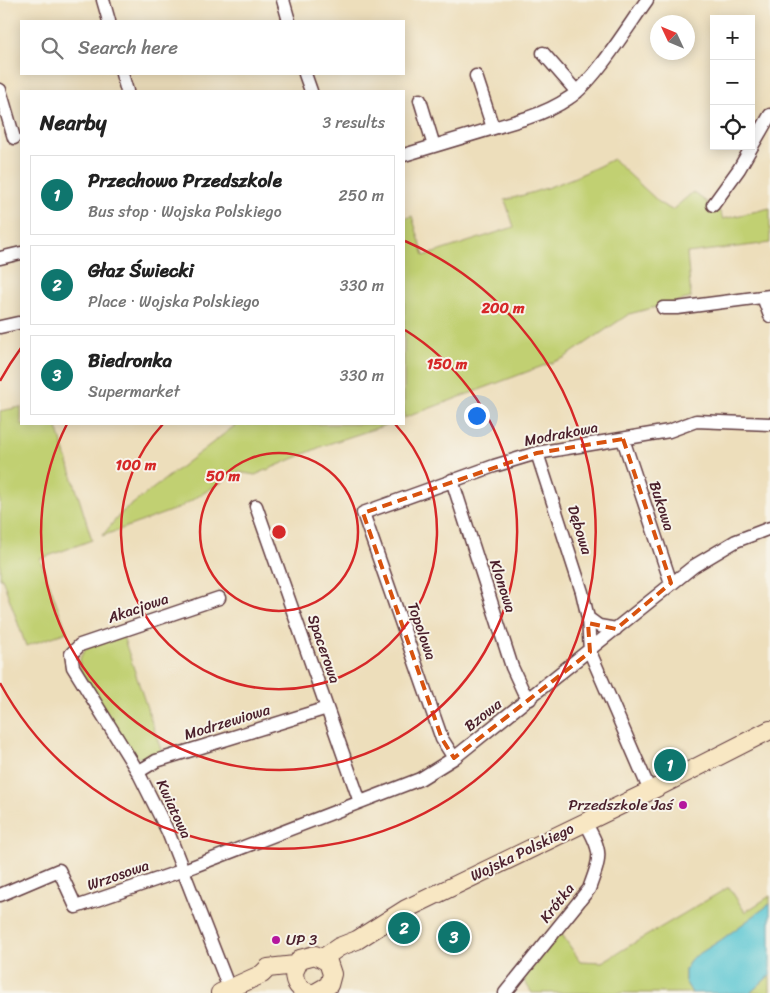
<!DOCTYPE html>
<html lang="en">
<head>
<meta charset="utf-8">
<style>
  :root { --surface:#fff; --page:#f6f6f6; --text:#222; --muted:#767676; --line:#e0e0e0; --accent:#0f766e }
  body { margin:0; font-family:Sriracha,sans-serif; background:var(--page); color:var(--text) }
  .controls { position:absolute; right:15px; top:15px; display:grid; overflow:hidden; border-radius:0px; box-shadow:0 2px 12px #0003 }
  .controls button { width:45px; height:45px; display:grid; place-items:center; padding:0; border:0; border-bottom:1px solid var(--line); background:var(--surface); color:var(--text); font:25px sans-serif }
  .compass { position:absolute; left:650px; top:15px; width:45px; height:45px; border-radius:50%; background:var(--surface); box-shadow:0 2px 12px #0003; rotate:314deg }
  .you { position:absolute; left:476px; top:415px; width:18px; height:18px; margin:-12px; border:4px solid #fff; border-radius:50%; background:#1a73e8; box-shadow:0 0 0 8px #1a73e833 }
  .badge { display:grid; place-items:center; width:32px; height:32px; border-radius:50%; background:var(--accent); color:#fff; font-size:16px; font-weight:700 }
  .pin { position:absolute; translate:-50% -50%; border:2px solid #fff; box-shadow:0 1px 5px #0006 }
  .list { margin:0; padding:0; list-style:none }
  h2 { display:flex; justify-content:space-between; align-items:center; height:65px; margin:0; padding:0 20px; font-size:21px }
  h2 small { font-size:16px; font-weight:400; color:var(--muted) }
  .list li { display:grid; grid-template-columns:32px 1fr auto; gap:15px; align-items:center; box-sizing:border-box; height:80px; margin:0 10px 10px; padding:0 10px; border:1px solid var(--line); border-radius:0px }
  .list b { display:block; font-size:19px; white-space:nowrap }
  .list p { margin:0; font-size:16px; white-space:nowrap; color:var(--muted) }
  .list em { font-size:16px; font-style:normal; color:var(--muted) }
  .icon { flex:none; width:28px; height:28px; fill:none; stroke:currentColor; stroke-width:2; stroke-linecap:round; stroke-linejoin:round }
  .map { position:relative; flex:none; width:770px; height:993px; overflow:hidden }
  .search { position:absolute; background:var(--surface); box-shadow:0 2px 12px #0003; left:20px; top:20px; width:385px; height:55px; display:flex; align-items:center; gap:12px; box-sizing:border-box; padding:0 18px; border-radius:0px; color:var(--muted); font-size:19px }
  .panel { position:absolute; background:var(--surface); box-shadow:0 2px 12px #0003; left:20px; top:90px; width:385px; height:335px; border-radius:0px }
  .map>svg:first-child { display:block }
  .green { fill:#c1d072; stroke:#86784e }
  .water { fill:#5bc7d4; stroke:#527380 }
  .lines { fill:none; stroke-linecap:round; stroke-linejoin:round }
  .street-casing { stroke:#623c41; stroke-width:15 }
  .secondary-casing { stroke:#623c41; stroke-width:20 }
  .street { stroke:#fff; stroke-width:12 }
  .secondary { stroke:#f8e7c3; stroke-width:18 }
  .marked { fill:none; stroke:#d8530f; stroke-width:4; stroke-dasharray:10 6; stroke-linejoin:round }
  .ring { fill:none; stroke:#d62828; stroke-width:2.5 }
  .poi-dot { fill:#b5179e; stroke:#f7f3e8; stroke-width:2 }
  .labels { text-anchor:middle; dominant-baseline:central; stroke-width:4; stroke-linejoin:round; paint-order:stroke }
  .street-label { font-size:15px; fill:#4a1f2b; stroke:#f7f3e8 }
  .poi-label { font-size:15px; fill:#4a1f2b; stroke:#f7f3e8; text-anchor:end }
  .centre { fill:#d62828; stroke:#f7f3e8; stroke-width:2.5 }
  .ring-label { font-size:15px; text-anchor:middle; font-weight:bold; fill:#d62828; stroke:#f7f3e8; stroke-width:4; stroke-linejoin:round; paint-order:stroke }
</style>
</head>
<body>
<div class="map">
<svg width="770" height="993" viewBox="0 0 770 993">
  <rect width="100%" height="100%" fill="#f7f3e8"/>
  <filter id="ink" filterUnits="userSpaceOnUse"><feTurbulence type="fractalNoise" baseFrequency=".02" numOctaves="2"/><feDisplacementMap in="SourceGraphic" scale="10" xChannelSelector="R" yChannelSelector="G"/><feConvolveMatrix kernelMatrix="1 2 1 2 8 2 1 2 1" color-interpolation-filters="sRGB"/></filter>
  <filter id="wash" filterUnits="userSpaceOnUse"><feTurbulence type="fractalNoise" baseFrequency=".0096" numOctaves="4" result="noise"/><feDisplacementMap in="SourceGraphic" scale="20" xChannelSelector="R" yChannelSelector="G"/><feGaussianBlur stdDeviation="1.12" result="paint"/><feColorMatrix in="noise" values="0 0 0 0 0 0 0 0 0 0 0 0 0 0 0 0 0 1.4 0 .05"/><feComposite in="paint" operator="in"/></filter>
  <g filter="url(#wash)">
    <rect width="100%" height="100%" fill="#eddebb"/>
    <path class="green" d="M 613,159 L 661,204 L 672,210 L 693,192 L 720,212 L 723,219 L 770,208 L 770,243 L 687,253 L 691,298 L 629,314 L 564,358 L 404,418 L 404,219 L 412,216 L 424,256 L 514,227 L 505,200 C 545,190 577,178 613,159 Z
      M 21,407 L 21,424 L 56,424 L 92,540 L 40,559 L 67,632 L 26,646 L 2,578 L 0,579 L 0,411 Z
      M 237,424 L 389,424 L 325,445 L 255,475 L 238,472 L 179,508 L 102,536 L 121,513 Z
      M 123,636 L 162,753 L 144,759 L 133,755 L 81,671 C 73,644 104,642 123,636 Z
      M 729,887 L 745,912 L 770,896 L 770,904 L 721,940 L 691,959 L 685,970 L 685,981 L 692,993 L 532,993 L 523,979 L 561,933 L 580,961 L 602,962 Z
      M 770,975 L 770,993 L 750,993 Z"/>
    <path class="water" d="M 770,904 L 770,975 L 750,993 L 692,993 L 685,981 L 685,970 L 691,959 L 721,940 Z"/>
  </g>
  <g filter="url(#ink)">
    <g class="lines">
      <defs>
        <path id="street" d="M 103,0 L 109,21
          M 283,0 L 289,21
          M 543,53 L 577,92
          M 122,74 L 127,91
          M 305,74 L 311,91
          M 476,76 L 493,128
          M 0,90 L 14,138
          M 420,100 L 434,146
          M 404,155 L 527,118 C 542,113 556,107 569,98 C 595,81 628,26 647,0
          M 713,205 L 739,169 L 770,115
          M 0,258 L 21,253
          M 763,297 L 770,316
          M 663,308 L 677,308 L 770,296
          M 0,327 L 18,323
          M 623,439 L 671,583
          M 537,453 L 582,592 L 588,618 L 590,652 L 650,791
          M 452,480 L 512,667 L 523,691 L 530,699
          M 256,506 L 360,802
          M 219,598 L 80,645 L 71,654 L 73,667 L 138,772 L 168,832 L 229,988
          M 588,618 L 599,626 L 616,629
          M 454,758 L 442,739 L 363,513 L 494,466 L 537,453 L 669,431 L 696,421 L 770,424
          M 138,772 L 156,761 L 327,708
          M 0,895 L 59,870 L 76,907 L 184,870 L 420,779 L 454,758 L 694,566 L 736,541 L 770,528
          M 505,993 L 589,889 C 601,856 603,853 585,822"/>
        <path id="secondary" d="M 323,958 L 339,947 L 357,940 L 406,909 L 650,791 L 770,730
          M 220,993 L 262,974 L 268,968 L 295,965
          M 311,993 C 299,991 294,983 294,972 L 300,959 L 315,955 L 328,962 L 332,974 L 329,985 L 315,993"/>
      </defs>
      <use href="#street" class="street-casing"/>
      <use href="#secondary" class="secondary-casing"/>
      <use href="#street" class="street"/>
      <use href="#secondary" class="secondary"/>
    </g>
  </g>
  <path class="marked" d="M 623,439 L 671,583 L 616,629 L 588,623 L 590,652 L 454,758 L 442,739 L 363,513 L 537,453 Z"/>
  <g class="ring">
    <circle cx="279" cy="532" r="79"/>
    <path d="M395 424A158 158 0 1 1 163 424"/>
    <path d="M405 330A238 238 0 1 1 67 424"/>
    <path d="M0 381A317 317 0 0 1 21 348M405 241A317 317 0 1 1 0 683"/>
  </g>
  <g class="poi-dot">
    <circle cx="683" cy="805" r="5"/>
    <circle cx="276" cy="940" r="5"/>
  </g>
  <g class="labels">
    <g class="street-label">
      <text transform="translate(561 434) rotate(-11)">Modrakowa</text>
      <text transform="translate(662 506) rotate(72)">Bukowa</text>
      <text transform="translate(580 530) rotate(73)">Dębowa</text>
      <text transform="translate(503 586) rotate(72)">Klonowa</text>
      <text transform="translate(138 608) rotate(-19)">Akacjowa</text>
      <text transform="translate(422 631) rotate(71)">Topolowa</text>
      <text transform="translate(324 649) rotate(71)">Spacerowa</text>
      <text transform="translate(483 715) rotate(-38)">Bzowa</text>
      <text transform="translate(227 722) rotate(-17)">Modrzewiowa</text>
      <text transform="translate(174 809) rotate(65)">Kwiatowa</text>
      <text transform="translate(522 852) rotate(-26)">Wojska Polskiego</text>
      <text transform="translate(118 875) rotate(-19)">Wrzosowa</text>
      <text transform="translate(557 903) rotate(-52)">Krótka</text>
    </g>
    <g class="poi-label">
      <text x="673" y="805">Przedszkole Jaś</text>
      <text x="286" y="940" text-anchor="start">UP 3</text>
    </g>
  </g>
  <circle cx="279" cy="532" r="8" class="centre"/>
  <g class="ring-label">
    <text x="503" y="313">200 m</text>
    <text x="447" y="369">150 m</text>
    <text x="136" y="470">100 m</text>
    <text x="223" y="481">50 m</text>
  </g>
</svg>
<div class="controls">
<button>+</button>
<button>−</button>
<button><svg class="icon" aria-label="locate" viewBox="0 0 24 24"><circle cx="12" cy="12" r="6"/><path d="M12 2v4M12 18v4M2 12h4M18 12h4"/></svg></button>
</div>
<svg class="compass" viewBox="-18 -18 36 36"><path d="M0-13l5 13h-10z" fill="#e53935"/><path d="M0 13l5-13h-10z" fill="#767676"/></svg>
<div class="you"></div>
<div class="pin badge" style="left:670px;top:765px">1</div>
<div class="pin badge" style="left:404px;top:928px">2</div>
<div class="pin badge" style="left:454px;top:937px">3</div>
<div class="search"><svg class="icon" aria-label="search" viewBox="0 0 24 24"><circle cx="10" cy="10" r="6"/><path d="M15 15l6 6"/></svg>Search here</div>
<section class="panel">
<h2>Nearby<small>3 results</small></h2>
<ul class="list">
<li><span class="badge">1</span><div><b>Przechowo Przedszkole</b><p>Bus stop · Wojska Polskiego</p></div><em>250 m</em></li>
<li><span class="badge">2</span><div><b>Głaz Świecki</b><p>Place · Wojska Polskiego</p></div><em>330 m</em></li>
<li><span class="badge">3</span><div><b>Biedronka</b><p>Supermarket</p></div><em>330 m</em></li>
</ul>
</section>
</div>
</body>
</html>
